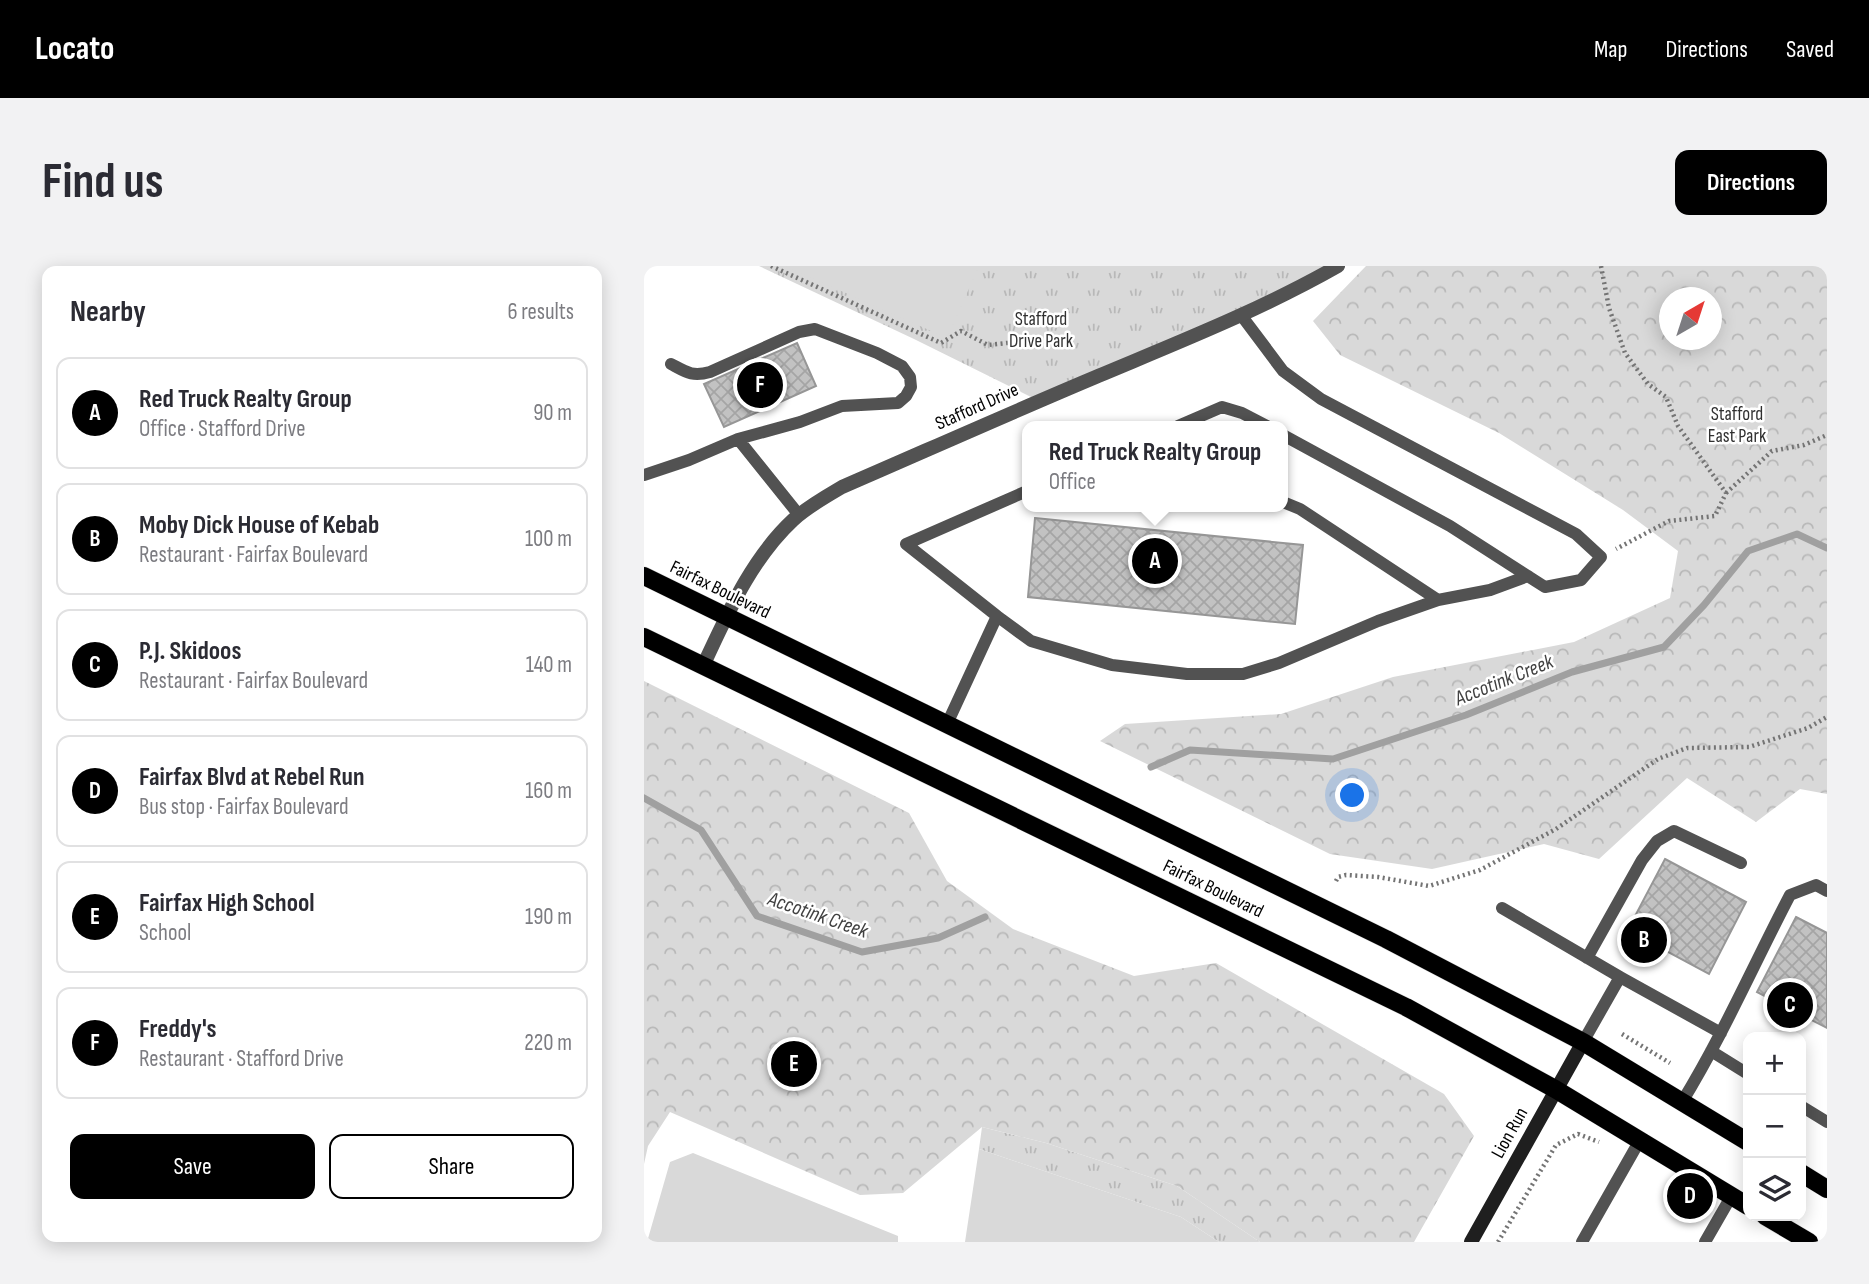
<!DOCTYPE html>
<html lang="en">
<head>
<meta charset="utf-8">
<style>
  :root { --surface:#fff; --page:#f2f2f3; --text:#2b2b33; --muted:#7c7c81; --line:#e1e1e2; --accent:#000 }
  body { margin:0; font-family:"Sofia Sans Condensed",sans-serif; background:var(--page); color:var(--text) }
  .controls { position:absolute; right:21px; bottom:21px; display:grid; overflow:hidden; border-radius:14px; box-shadow:0 4px 18px #0003 }
  .controls button { width:63px; height:63px; display:grid; place-items:center; padding:0; border:0; border-bottom:2px solid var(--line); background:var(--surface); color:var(--text); font:35px sans-serif }
  .compass { position:absolute; left:1015px; top:21px; width:63px; height:63px; border-radius:50%; background:var(--surface); box-shadow:0 4px 18px #0003; rotate:39deg }
  .you { position:absolute; left:709px; top:530px; width:24px; height:24px; margin:-18px; border:5px solid #fff; border-radius:50%; background:#1a73e8; box-shadow:0 0 0 10px #1a73e833 }
  .badge { display:grid; place-items:center; width:46px; height:46px; border-radius:50%; background:var(--accent); color:#fff; font-size:23px; font-weight:700 }
  .pin { position:absolute; translate:-50% -50%; border:4px solid #fff; box-shadow:0 2px 7px #0006 }
  .popup { position:absolute; left:378px; top:155px; width:266px; height:91px; box-sizing:border-box; display:grid; place-content:center; border-radius:14px; background:var(--surface); filter:drop-shadow(0 2px 5px #0005); font-size:23px; white-space:nowrap; color:var(--muted) }
  .popup b { font-size:26px; color:var(--text) }
  .popup::after { content:''; position:absolute; left:50%; top:100%; margin-left:-14px; border:14px solid transparent; border-top-color:var(--surface) }
  .list { margin:0; padding:0; list-style:none }
  h2 { display:flex; justify-content:space-between; align-items:center; height:91px; margin:0; padding:0 28px; font-size:30px }
  h2 small { font-size:23px; font-weight:400; color:var(--muted) }
  .list li { display:grid; grid-template-columns:46px 1fr auto; gap:21px; align-items:center; box-sizing:border-box; height:112px; margin:0 14px 14px; padding:0 14px; border:2px solid var(--line); border-radius:14px }
  .list b { display:block; font-size:26px; white-space:nowrap }
  .list p { margin:0; font-size:23px; white-space:nowrap; color:var(--muted) }
  .list em { font-size:23px; font-style:normal; color:var(--muted) }
  .actions { display:flex; gap:14px; padding:21px 28px }
  .actions a { flex:1; padding:16px 0; border:2px solid var(--accent); border-radius:14px; text-align:center; font-size:24px; color:var(--accent) }
  .actions .main { background:var(--accent); color:#fff }
  .icon { flex:none; width:38px; height:38px; fill:none; stroke:currentColor; stroke-width:2; stroke-linecap:round; stroke-linejoin:round }
  .map { position:relative; flex:none; width:1183px; height:976px; overflow:hidden; border-radius:14px }
  header { display:flex; align-items:center; gap:42px; box-sizing:border-box; height:98px; padding:0 35px; background:var(--accent); color:#fff }
  header strong { font-size:33px }
  nav { display:flex; gap:38px; margin-inline-start:auto; font-size:24px }
  .intro { display:flex; align-items:center; justify-content:space-between; box-sizing:border-box; height:168px; padding:0 42px }
  h1 { margin:0; font-size:49px }
  .button { padding:18px 32px; border-radius:14px; background:var(--accent); color:#fff; font-size:24px; font-weight:700 }
  main { display:flex; gap:42px; padding:0 42px }
  aside { flex:1; background:var(--surface); border-radius:14px; box-shadow:0 4px 18px #0003 }
  .map>svg:first-child { display:block }
  .grass { fill:url(#grass-tufts) }
  .forest { fill:url(#forest-crowns); fill-rule:evenodd }
  .pitch { fill:#d9d9d9 }
  .lines { fill:none; stroke-linecap:round; stroke-linejoin:round }
  .stream { stroke:#a0a0a0; stroke-width:7 }
  .building { fill:url(#building-cross-hatch); stroke:#969696; stroke-width:2 }
  .primary-casing { stroke:#dbdbdb; stroke-width:19 }
  .path { stroke:#747474; stroke-width:4.5; stroke-dasharray:2 3.5; stroke-linecap:butt }
  .lane { stroke:#525252; stroke-width:12 }
  .street { stroke:#525252; stroke-width:14 }
  .secondary { stroke:#1f1f1f; stroke-width:14 }
  .primary { stroke:#000; stroke-width:18 }
  .labels { text-anchor:middle; dominant-baseline:central; stroke-width:5; stroke-linejoin:round; paint-order:stroke }
  .park-label { font-size:19px; fill:#303030; stroke:#fff }
  .street-label { font-size:19px; fill:#000; stroke:#fff }
  .water-label { font-size:21px; font-style:italic; fill:#414141; stroke:#fff }
</style>
</head>
<body>
<header>
<strong>Locato</strong>
<nav><a>Map</a><a>Directions</a><a>Saved</a></nav>
</header>
<div class="intro"><h1>Find us</h1><a class="button">Directions</a></div>
<main>
<aside>
<h2>Nearby<small>6 results</small></h2>
<ul class="list">
<li><span class="badge">A</span><div><b>Red Truck Realty Group</b><p>Office · Stafford Drive</p></div><em>90 m</em></li>
<li><span class="badge">B</span><div><b>Moby Dick House of Kebab</b><p>Restaurant · Fairfax Boulevard</p></div><em>100 m</em></li>
<li><span class="badge">C</span><div><b>P.J. Skidoos</b><p>Restaurant · Fairfax Boulevard</p></div><em>140 m</em></li>
<li><span class="badge">D</span><div><b>Fairfax Blvd at Rebel Run</b><p>Bus stop · Fairfax Boulevard</p></div><em>160 m</em></li>
<li><span class="badge">E</span><div><b>Fairfax High School</b><p>School</p></div><em>190 m</em></li>
<li><span class="badge">F</span><div><b>Freddy's</b><p>Restaurant · Stafford Drive</p></div><em>220 m</em></li>
</ul>
<div class="actions"><a class="main">Save</a><a>Share</a></div>
</aside>
<div class="map">
<svg width="1183" height="976" viewBox="0 0 1183 976">
  <defs>
    <pattern id="grass-tufts" width="24" height="20" patternUnits="userSpaceOnUse" patternTransform="scale(1.75)"><rect width="24" height="20" fill="#d9d9d9"/><path d="M3 7l-1-3M5 7V3M7 7l1-3M15 17l-1-3M17 17v-4M19 17l1-3" fill="none" stroke="#b8b8b8"/></pattern>
    <pattern id="forest-crowns" width="20" height="18" patternUnits="userSpaceOnUse" patternTransform="scale(1.75)"><rect width="20" height="18" fill="#d9d9d9"/><path d="M2 6a3 3 0 1 1 6 0M12 15a3 3 0 1 1 6 0" fill="none" stroke="#b8b8b8"/></pattern>
    <pattern id="building-cross-hatch" width="8" height="8" patternUnits="userSpaceOnUse" patternTransform="scale(1.75)"><rect width="8" height="8" fill="#c2c2c2"/><path d="M0 0l8 8M0 8l8-8" fill="none" stroke="#a5a5a5"/></pattern>
  </defs>
  <rect width="100%" height="100%" fill="#fff"/>
  <path class="grass" d="M 115,0 L 689,0 L 395,135 L 270,73 Z
    M 338,861 L 402,877 L 533,920 L 616,976 L 575,976 L 537,951 L 335,883 Z"/>
  <path class="forest" d="M 722,0 L 1183,0 L 1183,528 L 1156,523 L 1112,556 L 1043,512 L 955,593 L 900,578 L 788,603 L 686,588 L 456,475 L 481,458 L 637,448 L 749,411 L 930,376 L 1026,332 L 1034,285 L 979,244 L 855,167 L 696,89 L 669,55 ZM 1026,32 L 1068,32 L 1068,74 L 1026,74 Z
    M 0,415 L 265,547 L 303,615 L 369,663 L 490,710 L 572,697 L 800,828 L 830,870 L 770,976 L 616,976 L 533,920 L 402,877 L 338,861 L 259,927 L 216,929 L 26,846 L 4,880 L 0,898 Z"/>
  <path class="pitch" d="M 141,0 L 335,0 L 303,72 Z
    M 335,883 L 537,951 L 575,976 L 321,976 Z
    M 49,887 L 254,970 L 254,976 L 3,976 L 26,896 Z"/>
  <g class="lines">
    <path class="stream" d="M 507,501 L 546,484 L 689,493 L 822,449 L 928,406 L 1020,381 L 1060,339 L 1104,285 L 1153,268 L 1183,282
      M 0,532 L 57,564 L 113,650 L 218,686 L 294,672 L 341,651"/>
  </g>
  <path class="building" d="M 153,77 L 172,120 L 80,161 L 60,118 Z
    M 391,252 L 659,279 L 651,358 L 384,331 Z
    M 1021,593 L 1102,636 L 1065,708 L 1015,681 L 1011,687 L 980,671 Z
    M 1152,651 L 1183,667 L 1183,762 L 1113,726 Z"/>
  <g class="lines">
    <defs>
      <path id="primary" d="M 0,310 L 742,673 L 939,776 L 1104,876
        M 0,371 L 762,741 L 911,823 L 1104,940
        M 1157,907 L 1183,923
        M 1121,950 L 1165,976"/>
    </defs>
    <use href="#primary" class="primary-casing"/>
    <path class="path" d="M 127,0 L 297,77 L 317,65 L 344,79 L 382,75
      M 957,0 L 965,42 L 981,87 L 1004,118 L 1022,131 L 1034,160 L 1082,227 L 1071,250 L 1025,255 L 972,283
      M 1082,227 L 1128,185 L 1160,179 L 1183,169
      M 692,615 L 694,611 L 702,609 L 734,611 L 785,620 L 836,604 L 912,563 L 1014,493 L 1043,482 L 1105,481 L 1164,462 L 1183,451
      M 978,768 L 1026,797
      M 854,976 L 912,879 L 934,868 L 955,876"/>
    <path class="lane" d="M 597,49 L 639,105 L 677,133 L 932,268 L 957,291 L 937,314 L 901,321 L 806,260 L 639,169
      M 534,160 L 578,141 L 598,147 L 623,160
      M 94,173 L 155,249
      M 0,209 L 45,194 L 94,173 L 156,156 L 198,140 L 254,137 L 262,130 L 267,121 L 266,111 L 258,100 L 233,87 L 171,63 L 155,66 L 66,106 C 48,111 42,106 27,98
      M 639,236 L 656,243 L 794,334
      M 353,350 L 387,375 L 468,399 L 543,408 L 599,408 L 635,397 L 734,355 L 794,334 L 846,324 L 884,310
      M 303,458 L 353,350 L 262,278 L 383,225
      M 858,642 L 976,711 L 939,776
      M 943,692 L 998,594 L 1013,575 L 1030,565 L 1097,597
      M 976,711 L 1077,767
      M 1067,785 L 1104,808
      M 1038,836 C 1079,769 1110,698 1146,629 L 1172,619 L 1183,625
      M 1157,840 L 1183,856
      M 938,976 L 996,874
      M 1061,976 L 1088,929"/>
    <path class="street" d="M 59,400 C 83,349 107,293 149,254 C 163,241 181,231 198,221 C 281,185 364,148 447,113 C 530,78 615,45 694,0"/>
    <path class="secondary" d="M 827,976 L 939,776"/>
    <use href="#primary" class="primary"/>
  </g>
  <g class="labels">
    <g class="park-label">
      <text x="397" y="53">Stafford<tspan x="397" dy="22">Drive Park</tspan></text>
      <text x="1093" y="148">Stafford<tspan x="1093" dy="22">East Park</tspan></text>
    </g>
    <g class="street-label">
      <text transform="translate(333 141) rotate(-24)">Stafford Drive</text>
      <text transform="translate(76 324) rotate(26)">Fairfax Boulevard</text>
      <text transform="translate(569 623) rotate(26)">Fairfax Boulevard</text>
      <text transform="translate(866 867) rotate(-61)">Lion Run</text>
    </g>
    <g class="water-label">
      <text transform="translate(860 414) rotate(-22)">Accotink Creek</text>
      <text transform="translate(174 649) rotate(19)">Accotink Creek</text>
    </g>
  </g>
</svg>
<div class="controls">
<button>+</button>
<button>−</button>
<button><svg class="icon" aria-label="layers" viewBox="0 0 24 24"><path d="M12 4l9 5-9 5-9-5zM3 14l9 5 9-5"/></svg></button>
</div>
<svg class="compass" viewBox="-18 -18 36 36"><path d="M0-13l5 13h-10z" fill="#e53935"/><path d="M0 13l5-13h-10z" fill="#7c7c81"/></svg>
<div class="you"></div>
<div class="pin badge" style="left:511px;top:295px">A</div>
<div class="popup"><b>Red Truck Realty Group</b>Office</div>
<div class="pin badge" style="left:1000px;top:674px">B</div>
<div class="pin badge" style="left:1146px;top:739px">C</div>
<div class="pin badge" style="left:1046px;top:930px">D</div>
<div class="pin badge" style="left:150px;top:798px">E</div>
<div class="pin badge" style="left:116px;top:119px">F</div>
</div>
</main>
</body>
</html>
